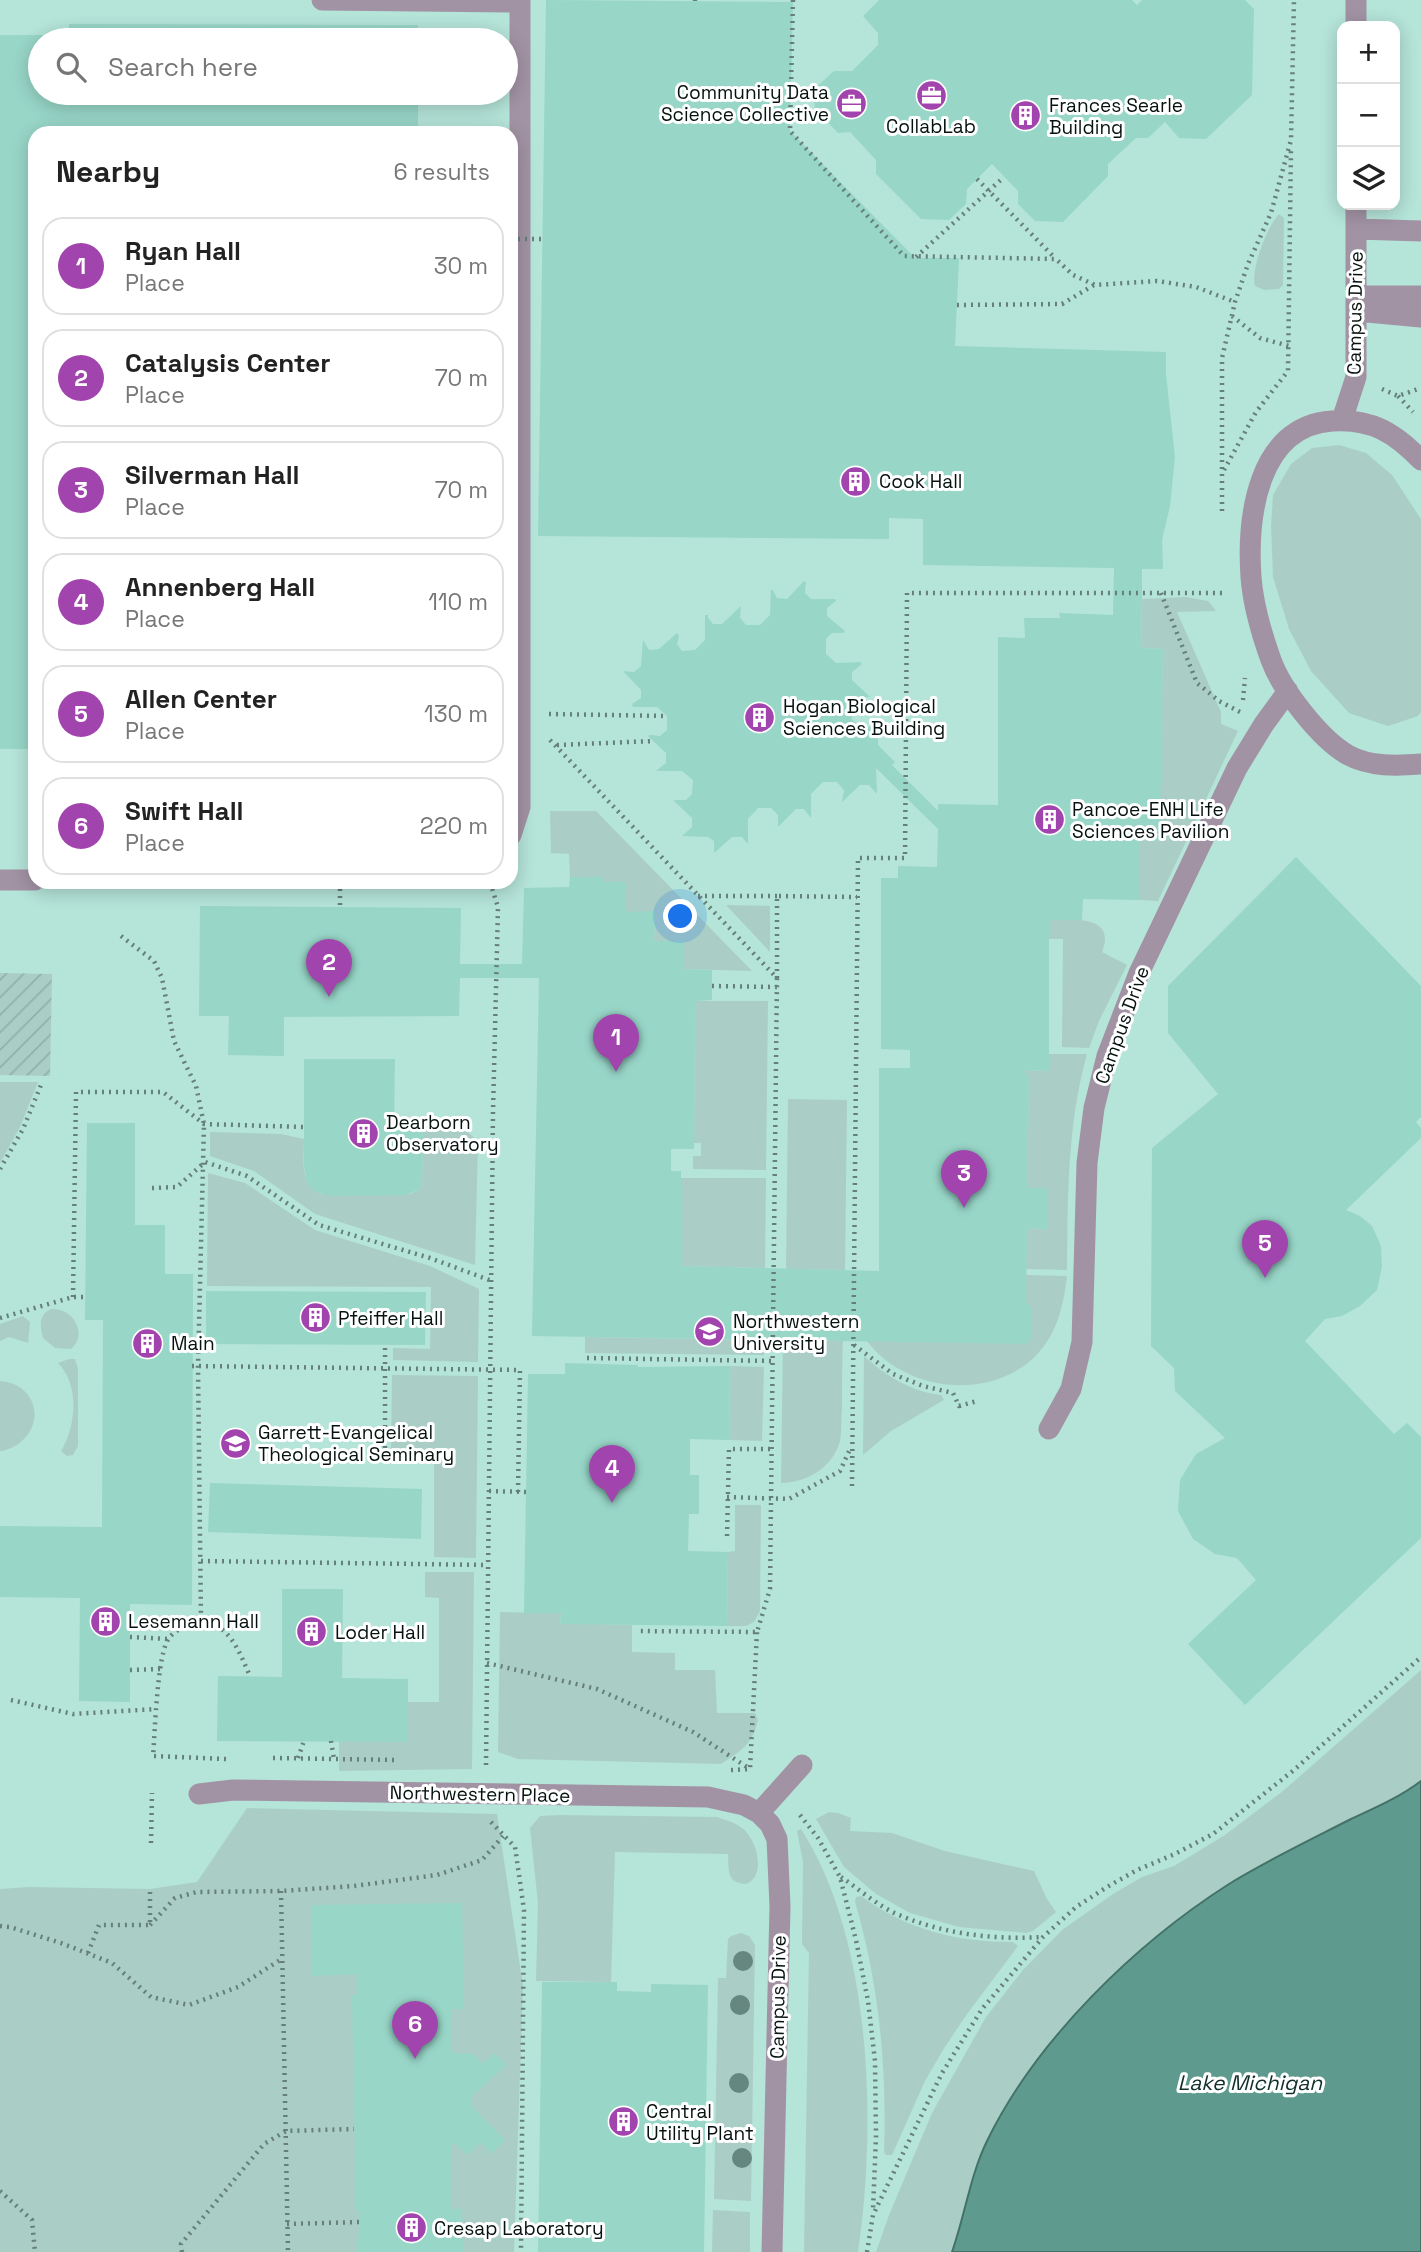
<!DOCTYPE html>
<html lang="en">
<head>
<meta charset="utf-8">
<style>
  :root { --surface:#fff; --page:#f2f2f2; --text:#222; --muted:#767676; --line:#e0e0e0; --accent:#a244ad }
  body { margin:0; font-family:"Space Grotesk",sans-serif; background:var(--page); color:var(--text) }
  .controls { position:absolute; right:21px; top:21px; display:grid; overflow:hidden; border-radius:14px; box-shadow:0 4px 18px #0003 }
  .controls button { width:63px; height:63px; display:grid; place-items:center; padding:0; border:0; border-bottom:2px solid var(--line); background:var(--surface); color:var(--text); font:35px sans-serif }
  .you { position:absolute; left:681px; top:917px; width:24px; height:24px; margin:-18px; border:5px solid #fff; border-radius:50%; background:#1a73e8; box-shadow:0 0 0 10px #1a73e833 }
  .badge { display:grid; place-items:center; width:46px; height:46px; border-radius:50%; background:var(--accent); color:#fff; font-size:23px; font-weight:700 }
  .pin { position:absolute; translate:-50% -58px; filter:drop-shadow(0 2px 4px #0008) }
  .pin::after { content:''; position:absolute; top:37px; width:24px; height:21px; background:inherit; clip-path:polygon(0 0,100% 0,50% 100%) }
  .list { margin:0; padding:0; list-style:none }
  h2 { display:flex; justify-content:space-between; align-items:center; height:91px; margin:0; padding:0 28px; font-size:30px }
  h2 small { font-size:23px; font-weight:400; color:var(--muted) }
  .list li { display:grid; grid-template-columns:46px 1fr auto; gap:21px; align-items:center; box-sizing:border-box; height:98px; margin:0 14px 14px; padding:0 14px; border:2px solid var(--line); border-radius:21px }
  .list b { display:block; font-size:26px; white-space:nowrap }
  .list p { margin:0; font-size:23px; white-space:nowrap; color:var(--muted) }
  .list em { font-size:23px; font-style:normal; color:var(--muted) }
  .icon { flex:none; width:38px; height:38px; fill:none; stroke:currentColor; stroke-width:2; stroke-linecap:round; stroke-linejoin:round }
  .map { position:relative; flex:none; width:1421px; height:2252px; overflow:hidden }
  .search { position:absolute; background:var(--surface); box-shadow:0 4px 18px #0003; left:28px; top:28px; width:490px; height:77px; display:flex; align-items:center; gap:18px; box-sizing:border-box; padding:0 24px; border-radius:38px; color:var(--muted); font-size:26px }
  .panel { position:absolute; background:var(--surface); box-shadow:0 4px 18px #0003; left:28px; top:126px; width:490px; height:763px; border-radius:21px }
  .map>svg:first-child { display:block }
  .built { fill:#b5e4d9; fill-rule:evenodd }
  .green { fill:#aacec6 }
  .garden { fill:url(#garden-furrows) }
  .water { fill:#5e9b8e; stroke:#437268; stroke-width:2 }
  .building { fill:#98d6c8 }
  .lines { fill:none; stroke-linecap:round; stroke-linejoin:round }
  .path { stroke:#667f79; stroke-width:4.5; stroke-dasharray:2 5; stroke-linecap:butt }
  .minor { stroke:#a293a4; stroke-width:21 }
  .path-bridge { stroke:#667f79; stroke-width:4.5; stroke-dasharray:2 5; stroke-linecap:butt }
  .tree { fill:#65877f }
  .labels { text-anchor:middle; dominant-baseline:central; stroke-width:6; stroke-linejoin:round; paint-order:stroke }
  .poi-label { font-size:19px; fill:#05120f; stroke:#fff; text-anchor:start }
  .street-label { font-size:19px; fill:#05120f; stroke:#fff }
  .water-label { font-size:21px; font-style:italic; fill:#11302a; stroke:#fff }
</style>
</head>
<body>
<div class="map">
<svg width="1421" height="2252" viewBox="0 0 1421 2252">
  <defs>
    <pattern id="garden-furrows" width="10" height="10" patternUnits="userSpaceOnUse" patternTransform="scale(1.75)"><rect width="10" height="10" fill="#aacec6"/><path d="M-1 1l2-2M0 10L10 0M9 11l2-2" fill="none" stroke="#91b0a9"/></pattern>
  </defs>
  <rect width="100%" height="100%" fill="#c8ede4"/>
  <path class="built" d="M 0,0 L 1421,0 L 1421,1781 L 1024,2076 L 952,2252 L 0,2252 ZM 1342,26 L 1395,26 L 1395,205 L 1342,205 ZM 40,40 L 506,40 L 506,93 L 40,93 ZM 35,133 L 511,133 L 511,882 L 35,882 Z"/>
  <path class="green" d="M 1279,214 L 1284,218 L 1283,285 L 1279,289 L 1264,290 L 1255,286 C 1250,270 1268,225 1279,214 Z
    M 1339,445 L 1366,453 L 1392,475 L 1421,519 L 1421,712 L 1418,716 L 1388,726 L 1349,713 L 1311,671 L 1289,629 L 1273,577 L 1271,526 L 1273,495 L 1291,464 L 1312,448 Z
    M 1186,597 L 1208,601 L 1216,611 L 1177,612 L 1221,712 L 1221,724 L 1238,731 L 1158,901 L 1139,900 L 1139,840 L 1159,841 L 1163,649 L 1141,648 L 1142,599 Z
    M 550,811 L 596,811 L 752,971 L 683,969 L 683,941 L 654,941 L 655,912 L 626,912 L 626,882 L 604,882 L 603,877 L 570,877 L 569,854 L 551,853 Z
    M 726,905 L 770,906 L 770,952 Z
    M 1049,920 C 1072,920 1117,914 1102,952 L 1127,965 L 1099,1021 L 1089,1048 L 1062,1047 L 1063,939 L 1049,939 Z
    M 695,1001 L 768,1001 L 766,1170 L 693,1169 L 693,1156 L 701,1156 L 701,1143 L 694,1143 Z
    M 1049,1054 L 1087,1054 C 1067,1126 1068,1197 1067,1270 L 1026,1269 L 1027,1228 L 1048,1229 L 1048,1189 L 1027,1188 L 1029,1076 L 1025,1076 L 1025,1070 L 1048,1071 Z
    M 0,1082 L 38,1082 L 20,1127 L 0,1163 Z
    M 788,1099 L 847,1100 L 845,1270 L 786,1269 Z
    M 423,1125 L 462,1127 L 478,1141 L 475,1265 L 315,1214 L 254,1171 L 210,1156 L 210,1132 L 281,1134 L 304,1139 C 304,1159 299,1184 321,1194 L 410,1194 L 419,1190 L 422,1181 Z
    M 208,1173 L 245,1183 L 315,1230 L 430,1266 L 479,1289 L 478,1362 L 393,1360 L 393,1348 L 430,1349 L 431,1287 L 207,1286 Z
    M 681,1178 L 766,1178 L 765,1268 L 681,1266 Z
    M 1026,1275 L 1067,1276 C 1064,1301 1059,1326 1044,1346 C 1002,1403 907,1395 867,1341 L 1031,1339 L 1031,1308 L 1026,1303 Z
    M 51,1309 C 72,1307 89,1333 71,1349 L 55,1348 L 43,1338 C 40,1326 38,1315 51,1309 Z
    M 23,1316 L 30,1322 L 28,1343 L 9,1337 L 0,1341 L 0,1324 Z
    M 585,1337 L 764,1340 L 764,1355 L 585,1353 Z
    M 783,1340 L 843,1341 C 842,1363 842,1386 842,1408 C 841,1418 842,1430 840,1441 C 833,1467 807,1483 781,1483 Z
    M 864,1356 C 885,1375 911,1392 941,1395 L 944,1400 L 891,1431 L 863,1455 Z
    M 69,1359 L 75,1359 L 78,1368 L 78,1446 L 73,1455 L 67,1456 L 61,1451 C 76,1427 80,1385 58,1363 Z
    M 730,1366 L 764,1367 L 762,1441 L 729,1440 Z
    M 392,1375 L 478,1376 L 476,1558 L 434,1557 L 434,1454 L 391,1453 Z
    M 0,1381 C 43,1384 48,1438 3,1451 L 0,1451 Z
    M 735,1505 L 761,1505 L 760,1611 L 754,1622 L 746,1626 L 727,1626 L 728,1552 L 735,1551 Z
    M 425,1572 L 474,1572 L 472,1769 L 339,1771 L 339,1741 L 408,1702 L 439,1702 L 439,1598 L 425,1597 Z
    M 500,1612 L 561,1613 L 560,1623 L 632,1625 L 632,1652 L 675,1653 L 675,1670 L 715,1670 L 717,1713 L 755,1713 L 758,1720 C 752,1745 742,1750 721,1764 L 518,1759 L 498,1752 Z
    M 1421,1670 L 1421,1781 L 1407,1792 L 1328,1831 L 1229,1884 L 1167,1930 L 1108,1980 L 1057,2033 L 1024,2076 L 952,2252 L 876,2252 L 889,2215 L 932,2113 L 986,2017 L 1023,1970 L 1062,1930 L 1113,1894 L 1142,1877 L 1174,1866 L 1225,1835 L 1283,1791 Z
    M 247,1808 L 497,1814 L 523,1986 L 514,2252 L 0,2252 L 0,1889 L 29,1887 L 150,1889 L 197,1882 Z
    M 829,1812 L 838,1813 L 851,1818 L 850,1831 L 892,1833 L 945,1851 L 1034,1871 L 1047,1899 L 1056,1912 L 1033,1931 L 1026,1933 L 959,1927 L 910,1913 L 876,1894 L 844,1867 L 816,1819 Z
    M 560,1815 L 717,1817 C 725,1820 735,1822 742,1828 C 757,1839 767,1876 746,1884 C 726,1883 729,1870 728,1854 L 615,1852 L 611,1982 L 536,1981 L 538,1903 L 530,1828 L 540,1816 Z
    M 801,1829 C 872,1939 877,2125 858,2252 L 804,2252 L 809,1953 L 802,1944 L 803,1862 L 797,1831 Z
    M 861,1896 C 907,1930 957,1942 1013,1942 L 1018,1946 L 967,2014 L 943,2050 L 925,2081 L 892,2155 L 886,2155 L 884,2152 C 887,2068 879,1983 855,1902 L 856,1897 Z
    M 741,1933 L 749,1936 L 755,1945 L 751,2201 L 714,2199 L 718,1978 L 726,1978 L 728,1939 L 731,1936 Z
    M 713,2210 L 750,2212 L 750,2252 L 712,2252 Z"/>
  <path class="garden" d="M 0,973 L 52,974 L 50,1076 L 0,1075 Z"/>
  <path class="water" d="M 1421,1781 L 1421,2252 L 952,2252 C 965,2215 970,2176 987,2141 C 1036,2040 1135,1944 1229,1884 C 1268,1860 1310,1840 1351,1819 C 1375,1808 1400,1797 1421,1781 Z"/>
  <path class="building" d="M 546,0 L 793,2 L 790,131 L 915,258 L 959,258 L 955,346 L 1166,352 L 1166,374 L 1175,457 L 1170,506 L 1162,540 L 1163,569 L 1142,569 L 1142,599 L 1141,648 L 1163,649 L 1160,841 L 1139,840 L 1139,900 L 1083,899 L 1082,920 L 1049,920 L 1049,1071 L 1025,1070 L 1025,1076 L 1029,1076 L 1027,1188 L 1048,1188 L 1048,1229 L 1027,1228 L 1026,1303 L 1031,1307 L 1031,1339 L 1026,1344 L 532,1336 L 539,978 L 460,978 L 459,1016 L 284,1017 L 284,1056 L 228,1055 L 229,1016 L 199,1016 L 200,906 L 461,908 L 460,964 L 522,964 L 524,888 L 569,887 L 570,877 L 604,877 L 604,882 L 626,882 L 626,912 L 655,911 L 654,941 L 683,941 L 683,969 L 712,970 L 712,1000 L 695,1001 L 694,1149 L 671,1149 L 671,1171 L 681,1171 L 681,1266 L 879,1271 L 879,1068 L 910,1068 L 910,1050 L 881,1049 L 881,878 L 898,878 L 898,866 L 937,867 L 938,829 L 876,768 L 877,794 L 869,785 L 860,785 L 842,802 L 844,790 L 837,782 L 823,782 L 811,794 L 811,818 L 804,809 L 796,809 L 778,827 L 778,815 L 771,808 L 758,808 L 748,819 L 748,844 L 742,837 L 732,837 L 714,853 L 714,841 L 708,837 L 682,836 L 692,827 L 692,818 L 673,800 L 686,800 L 692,794 L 693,780 L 682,771 L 656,771 L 666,763 L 666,753 L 648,736 L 650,735 L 660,736 L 667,730 L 667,716 L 657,707 L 633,707 L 632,704 L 641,698 L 641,690 L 623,671 L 634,672 L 641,666 L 643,640 L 649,650 L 659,649 L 677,633 L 679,636 L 677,644 L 682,651 L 695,650 L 705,640 L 705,615 L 708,615 L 708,618 L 713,624 L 722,624 L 741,606 L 740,618 L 746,625 L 760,625 L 770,615 L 771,590 L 773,590 L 777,598 L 787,599 L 804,581 L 806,582 L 805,593 L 811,599 L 835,599 L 836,601 L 827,608 L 827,616 L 845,631 L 843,633 L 832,633 L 826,639 L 826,654 L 836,663 L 860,662 L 862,664 L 852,672 L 852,680 L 870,697 L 858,697 L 852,703 L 852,719 L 860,727 L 888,727 L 878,736 L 878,745 L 895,762 L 892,765 L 938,811 L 938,804 L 998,805 L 998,637 L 1025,638 L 1024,618 L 1060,618 L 1059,613 L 1113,615 L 1114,568 L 923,565 L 923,519 L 889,518 L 889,539 L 538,536 Z
    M 879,0 L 1132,0 L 1137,5 L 1142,0 L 1245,0 L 1254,9 L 1252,95 L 1206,139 L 1179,138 L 1165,122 L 1148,138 L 1136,138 L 1108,164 L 1108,176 L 1063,222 L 1035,221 L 1018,204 L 1018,191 L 992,164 L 967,189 L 966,204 L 949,220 L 921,219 L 876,174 L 876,160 L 850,132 L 838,133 L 815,109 L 813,90 L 834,71 L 852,71 L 878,45 L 878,33 L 863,16 Z
    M 69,24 L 418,25 L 418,40 L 40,40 L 40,93 L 418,93 L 418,133 L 35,133 L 35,749 L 0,749 L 0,35 L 69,35 Z
    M 1296,857 L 1421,986 L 1421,1117 L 1416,1122 L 1421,1128 L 1421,1138 L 1346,1210 L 1360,1216 L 1372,1226 L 1381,1246 L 1382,1267 L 1377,1290 L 1360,1306 L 1342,1316 L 1325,1319 L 1305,1341 L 1394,1434 L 1407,1423 L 1421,1437 L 1421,1538 L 1245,1705 L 1188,1644 L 1256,1580 L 1237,1558 L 1215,1554 L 1193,1539 L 1178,1511 L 1180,1480 L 1196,1454 L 1225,1438 L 1175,1391 L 1174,1368 L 1151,1346 L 1152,1148 L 1218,1094 L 1168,1033 L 1168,986 Z
    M 304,1059 L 395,1059 L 394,1124 L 423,1125 L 422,1181 L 419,1190 L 405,1195 L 329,1196 L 313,1191 L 307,1183 L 304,1166 Z
    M 87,1123 L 135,1123 L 135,1225 L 165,1225 L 165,1274 L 193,1274 L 192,1605 L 130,1604 L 130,1702 L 79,1701 L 80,1598 L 0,1597 L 0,1526 L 102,1527 L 103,1320 L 85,1320 Z
    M 206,1291 L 426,1292 L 425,1345 L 206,1344 Z
    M 565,1363 L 638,1365 L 638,1367 L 730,1366 L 729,1440 L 690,1439 L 690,1475 L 699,1475 L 699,1514 L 689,1514 L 688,1551 L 728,1552 L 727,1626 L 560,1624 L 561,1613 L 524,1613 L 528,1374 L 565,1374 Z
    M 210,1483 L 422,1489 L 421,1539 L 208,1532 Z
    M 282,1589 L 343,1589 L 342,1678 L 408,1679 L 408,1742 L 217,1741 L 218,1676 L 282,1677 Z
    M 462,1903 L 464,2009 L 451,2009 L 452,2053 L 473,2054 L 483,2064 L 494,2053 L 506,2065 L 471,2097 L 472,2107 L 505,2140 L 491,2154 L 481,2142 L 468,2155 L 452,2142 L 452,2209 L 462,2209 L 463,2252 L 358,2252 L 358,2233 L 360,2233 L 359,2210 L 356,2210 L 352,1995 L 357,1995 L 357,1974 L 312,1976 L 311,1905 Z
    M 542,1982 L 617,1982 L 617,1991 L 651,1992 L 651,1984 L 708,1985 L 704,2252 L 538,2252 Z"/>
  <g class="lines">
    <path class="path" d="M 793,0 L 790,131 L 904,256 L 1056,259 L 1073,275 L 1095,285 L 1157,281 L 1196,287 L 1235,302
      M 695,1 L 695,0
      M 977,179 L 1055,258
      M 916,257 L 1004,177
      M 957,305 L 1062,304 L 1094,285
      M 1232,316 L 1260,338 L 1289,346
      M 1382,389 L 1398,396 L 1421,388
      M 1398,396 L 1413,412
      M 1224,470 L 1256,412 L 1288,371 L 1291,148
      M 1222,511 L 1222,358 L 1235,302 L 1248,264 L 1271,213 L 1291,140 L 1294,0
      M 1161,593 L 1197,683 L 1219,701 L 1240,712
      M 1243,700 L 1245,678
      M 549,714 L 667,716
      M 550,740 L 777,978 L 770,1589 L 757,1632 L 636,1631
      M 557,745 L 654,741
      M 340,882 L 340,907
      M 698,896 L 777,896
      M 121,936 L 154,961 L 162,978 L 174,1041 L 196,1086 L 204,1124 L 198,1366 L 201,1622
      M 777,978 L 777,896 L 857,897
      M 712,986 L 777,987
      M 0,1169 L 23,1129 L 41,1085
      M 152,1188 L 177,1187 L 205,1162 L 247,1176 L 319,1225 L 430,1258 L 492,1281
      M 73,1297 L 76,1092 L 163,1092 L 204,1124 L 304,1127
      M 0,1318 L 73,1297 L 86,1297
      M 854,1345 L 893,1374 L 923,1386 L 953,1393 L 959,1406 L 977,1401
      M 587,1358 L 772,1361
      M 192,1366 L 520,1370 L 518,1492
      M 385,1462 L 385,1344
      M 852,1486 L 858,858 L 905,858 L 907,593 L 1224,593
      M 489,1491 L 526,1492
      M 727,1497 L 789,1499 L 840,1471 L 851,1447
      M 727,1536 L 729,1449 L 771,1449
      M 201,1561 L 488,1565
      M 130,1637 L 168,1639
      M 487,1663 L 597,1689 L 693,1732 L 750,1769
      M 130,1670 L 160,1669
      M 11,1700 L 73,1714 L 156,1709
      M 331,1741 L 334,1759
      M 273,1758 L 397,1760
      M 298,1758 L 304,1741
      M 226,1759 L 153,1756 C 155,1734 157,1653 169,1638 C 176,1629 187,1625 197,1623 C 228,1618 240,1654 250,1676
      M 486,1765 L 493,1112 L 498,907 L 490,882
      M 731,1770 L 750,1769 L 757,1632
      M 800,1815 L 818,1838 L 840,1877 L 856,1940 L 868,2001 L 875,2061 L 876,2137 L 873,2210
      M 491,1822 L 515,1847 L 524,1910 L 521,2252
      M 151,1843 L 152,1793
      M 841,1877 C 859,1889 879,1907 899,1915 C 944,1934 994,1940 1042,1937
      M 281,1891 L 288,2252
      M 150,1925 L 175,1898 L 197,1892 L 281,1891 L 354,1886 L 437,1875 L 482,1860 L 503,1836
      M 0,1926 L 10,1927 L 61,1943 L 112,1963 L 151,1997 L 189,2005 L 238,1987 L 280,1960
      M 88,1953 L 99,1925 L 150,1925 L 150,1889
      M 0,2191 L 32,2220 L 35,2252
      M 287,2224 L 359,2222
      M 182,2252 L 181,2244 L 264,2144 L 286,2131 L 354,2129
      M 867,2252 L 873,2215 L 942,2073 L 982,2009 L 1043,1937 L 1076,1907 L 1107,1887 L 1137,1870 L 1175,1854 L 1213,1834 L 1294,1770 L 1421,1657"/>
    <path class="minor" d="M 322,0 L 520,2
      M 1356,0 L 1356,26
      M 1356,229 L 1421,231
      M 1356,296 L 1421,296
      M 1356,311 L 1421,317
      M 1342,420 L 1356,377 L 1356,205
      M 1421,460 C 1395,433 1371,418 1332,421 C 1257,426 1247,518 1251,577 C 1253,604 1262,635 1271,660 C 1282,690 1320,739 1348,755 C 1370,767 1397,766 1421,764
      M 511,835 L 520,807 L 520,0
      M 0,880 L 35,880
      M 1049,1429 L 1071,1389 L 1082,1342 L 1087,1163 L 1094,1108 L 1107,1056 L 1139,973 L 1237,768 L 1264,724 L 1288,691
      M 199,1794 L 233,1790 L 708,1797 L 744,1805 L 759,1813 L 770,1824 L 777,1839 L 780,1906 L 772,2252
      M 759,1813 L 802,1765"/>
    <path class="path-bridge" d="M 511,239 L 543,239"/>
  </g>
  <g class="tree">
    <circle cx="743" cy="1961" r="10"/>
    <circle cx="740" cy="2005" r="10"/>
    <circle cx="739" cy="2083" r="10"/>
    <circle cx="742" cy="2158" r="10"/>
  </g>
  <defs>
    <symbol id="office-disc" viewBox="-11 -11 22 22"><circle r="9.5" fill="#a244ad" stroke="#fff"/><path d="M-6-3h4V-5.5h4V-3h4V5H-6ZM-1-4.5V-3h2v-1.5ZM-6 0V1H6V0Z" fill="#fff"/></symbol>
    <symbol id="building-disc" viewBox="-11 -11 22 22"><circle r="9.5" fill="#a244ad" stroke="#fff"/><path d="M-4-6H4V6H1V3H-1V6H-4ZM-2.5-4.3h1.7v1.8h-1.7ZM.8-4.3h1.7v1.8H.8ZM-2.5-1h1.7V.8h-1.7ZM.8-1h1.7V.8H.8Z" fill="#fff"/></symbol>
    <symbol id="university-disc" viewBox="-11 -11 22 22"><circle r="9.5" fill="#a244ad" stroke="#fff"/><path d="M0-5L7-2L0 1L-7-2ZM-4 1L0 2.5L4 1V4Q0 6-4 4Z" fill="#fff"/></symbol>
  </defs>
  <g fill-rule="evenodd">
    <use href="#office-disc" x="914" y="78" width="35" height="35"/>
    <use href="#office-disc" x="834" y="86" width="35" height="35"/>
    <use href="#building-disc" x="1008" y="98" width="35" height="35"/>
    <use href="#building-disc" x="838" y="464" width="35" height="35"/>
    <use href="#building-disc" x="742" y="700" width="35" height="35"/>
    <use href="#building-disc" x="1032" y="802" width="35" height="35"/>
    <use href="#building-disc" x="346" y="1116" width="35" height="35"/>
    <use href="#building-disc" x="298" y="1300" width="35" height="35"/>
    <use href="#university-disc" x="692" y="1314" width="35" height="35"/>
    <use href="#building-disc" x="130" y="1326" width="35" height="35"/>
    <use href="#university-disc" x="218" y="1426" width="35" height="35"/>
    <use href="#building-disc" x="88" y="1604" width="35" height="35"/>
    <use href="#building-disc" x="294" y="1614" width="35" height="35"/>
    <use href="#building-disc" x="606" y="2104" width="35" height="35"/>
    <use href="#building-disc" x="394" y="2210" width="35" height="35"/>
  </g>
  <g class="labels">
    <g class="poi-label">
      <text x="829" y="92" text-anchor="end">Community Data<tspan x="829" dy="22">Science Collective</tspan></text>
      <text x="1049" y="105">Frances Searle<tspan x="1049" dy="22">Building</tspan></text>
      <text x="931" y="126" text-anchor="middle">CollabLab</text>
      <text x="879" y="481">Cook Hall</text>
      <text x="783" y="706">Hogan Biological<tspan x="783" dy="22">Sciences Building</tspan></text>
      <text x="1072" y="809">Pancoe-ENH Life<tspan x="1072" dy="22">Sciences Pavilion</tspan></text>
      <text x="386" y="1122">Dearborn<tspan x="386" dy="22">Observatory</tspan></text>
      <text x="338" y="1318">Pfeiffer Hall</text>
      <text x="733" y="1321">Northwestern<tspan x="733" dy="22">University</tspan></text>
      <text x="171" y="1343">Main</text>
      <text x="258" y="1432">Garrett-Evangelical<tspan x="258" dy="22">Theological Seminary</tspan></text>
      <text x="128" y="1621">Lesemann Hall</text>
      <text x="335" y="1632">Loder Hall</text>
      <text x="646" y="2111">Central<tspan x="646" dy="22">Utility Plant</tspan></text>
      <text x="434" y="2228">Cresap Laboratory</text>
    </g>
    <g class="street-label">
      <text transform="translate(1355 313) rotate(-89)">Campus Drive</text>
      <text transform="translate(1122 1025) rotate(-70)">Campus Drive</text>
      <text transform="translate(480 1794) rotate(1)">Northwestern Place</text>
      <text transform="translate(778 1997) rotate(-89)">Campus Drive</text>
    </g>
    <g class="water-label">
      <text x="1250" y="2082">Lake Michigan</text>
    </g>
  </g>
</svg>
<div class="controls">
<button>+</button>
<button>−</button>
<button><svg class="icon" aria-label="layers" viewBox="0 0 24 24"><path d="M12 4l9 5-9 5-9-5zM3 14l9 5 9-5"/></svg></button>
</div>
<div class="you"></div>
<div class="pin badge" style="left:616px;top:1072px">1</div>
<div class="pin badge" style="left:329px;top:997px">2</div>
<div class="pin badge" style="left:964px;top:1208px">3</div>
<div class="pin badge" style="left:612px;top:1503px">4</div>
<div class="pin badge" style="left:1265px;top:1278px">5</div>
<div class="pin badge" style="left:415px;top:2059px">6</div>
<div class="search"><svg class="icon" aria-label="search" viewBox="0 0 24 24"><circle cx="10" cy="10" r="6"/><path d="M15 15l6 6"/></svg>Search here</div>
<section class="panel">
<h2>Nearby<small>6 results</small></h2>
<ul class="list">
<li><span class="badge">1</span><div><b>Ryan Hall</b><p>Place</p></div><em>30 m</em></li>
<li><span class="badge">2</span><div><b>Catalysis Center</b><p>Place</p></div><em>70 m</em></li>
<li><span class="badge">3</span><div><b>Silverman Hall</b><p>Place</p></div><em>70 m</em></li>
<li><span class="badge">4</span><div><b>Annenberg Hall</b><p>Place</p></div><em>110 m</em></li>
<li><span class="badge">5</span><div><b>Allen Center</b><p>Place</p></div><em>130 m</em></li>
<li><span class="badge">6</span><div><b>Swift Hall</b><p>Place</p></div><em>220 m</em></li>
</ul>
</section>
</div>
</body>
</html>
